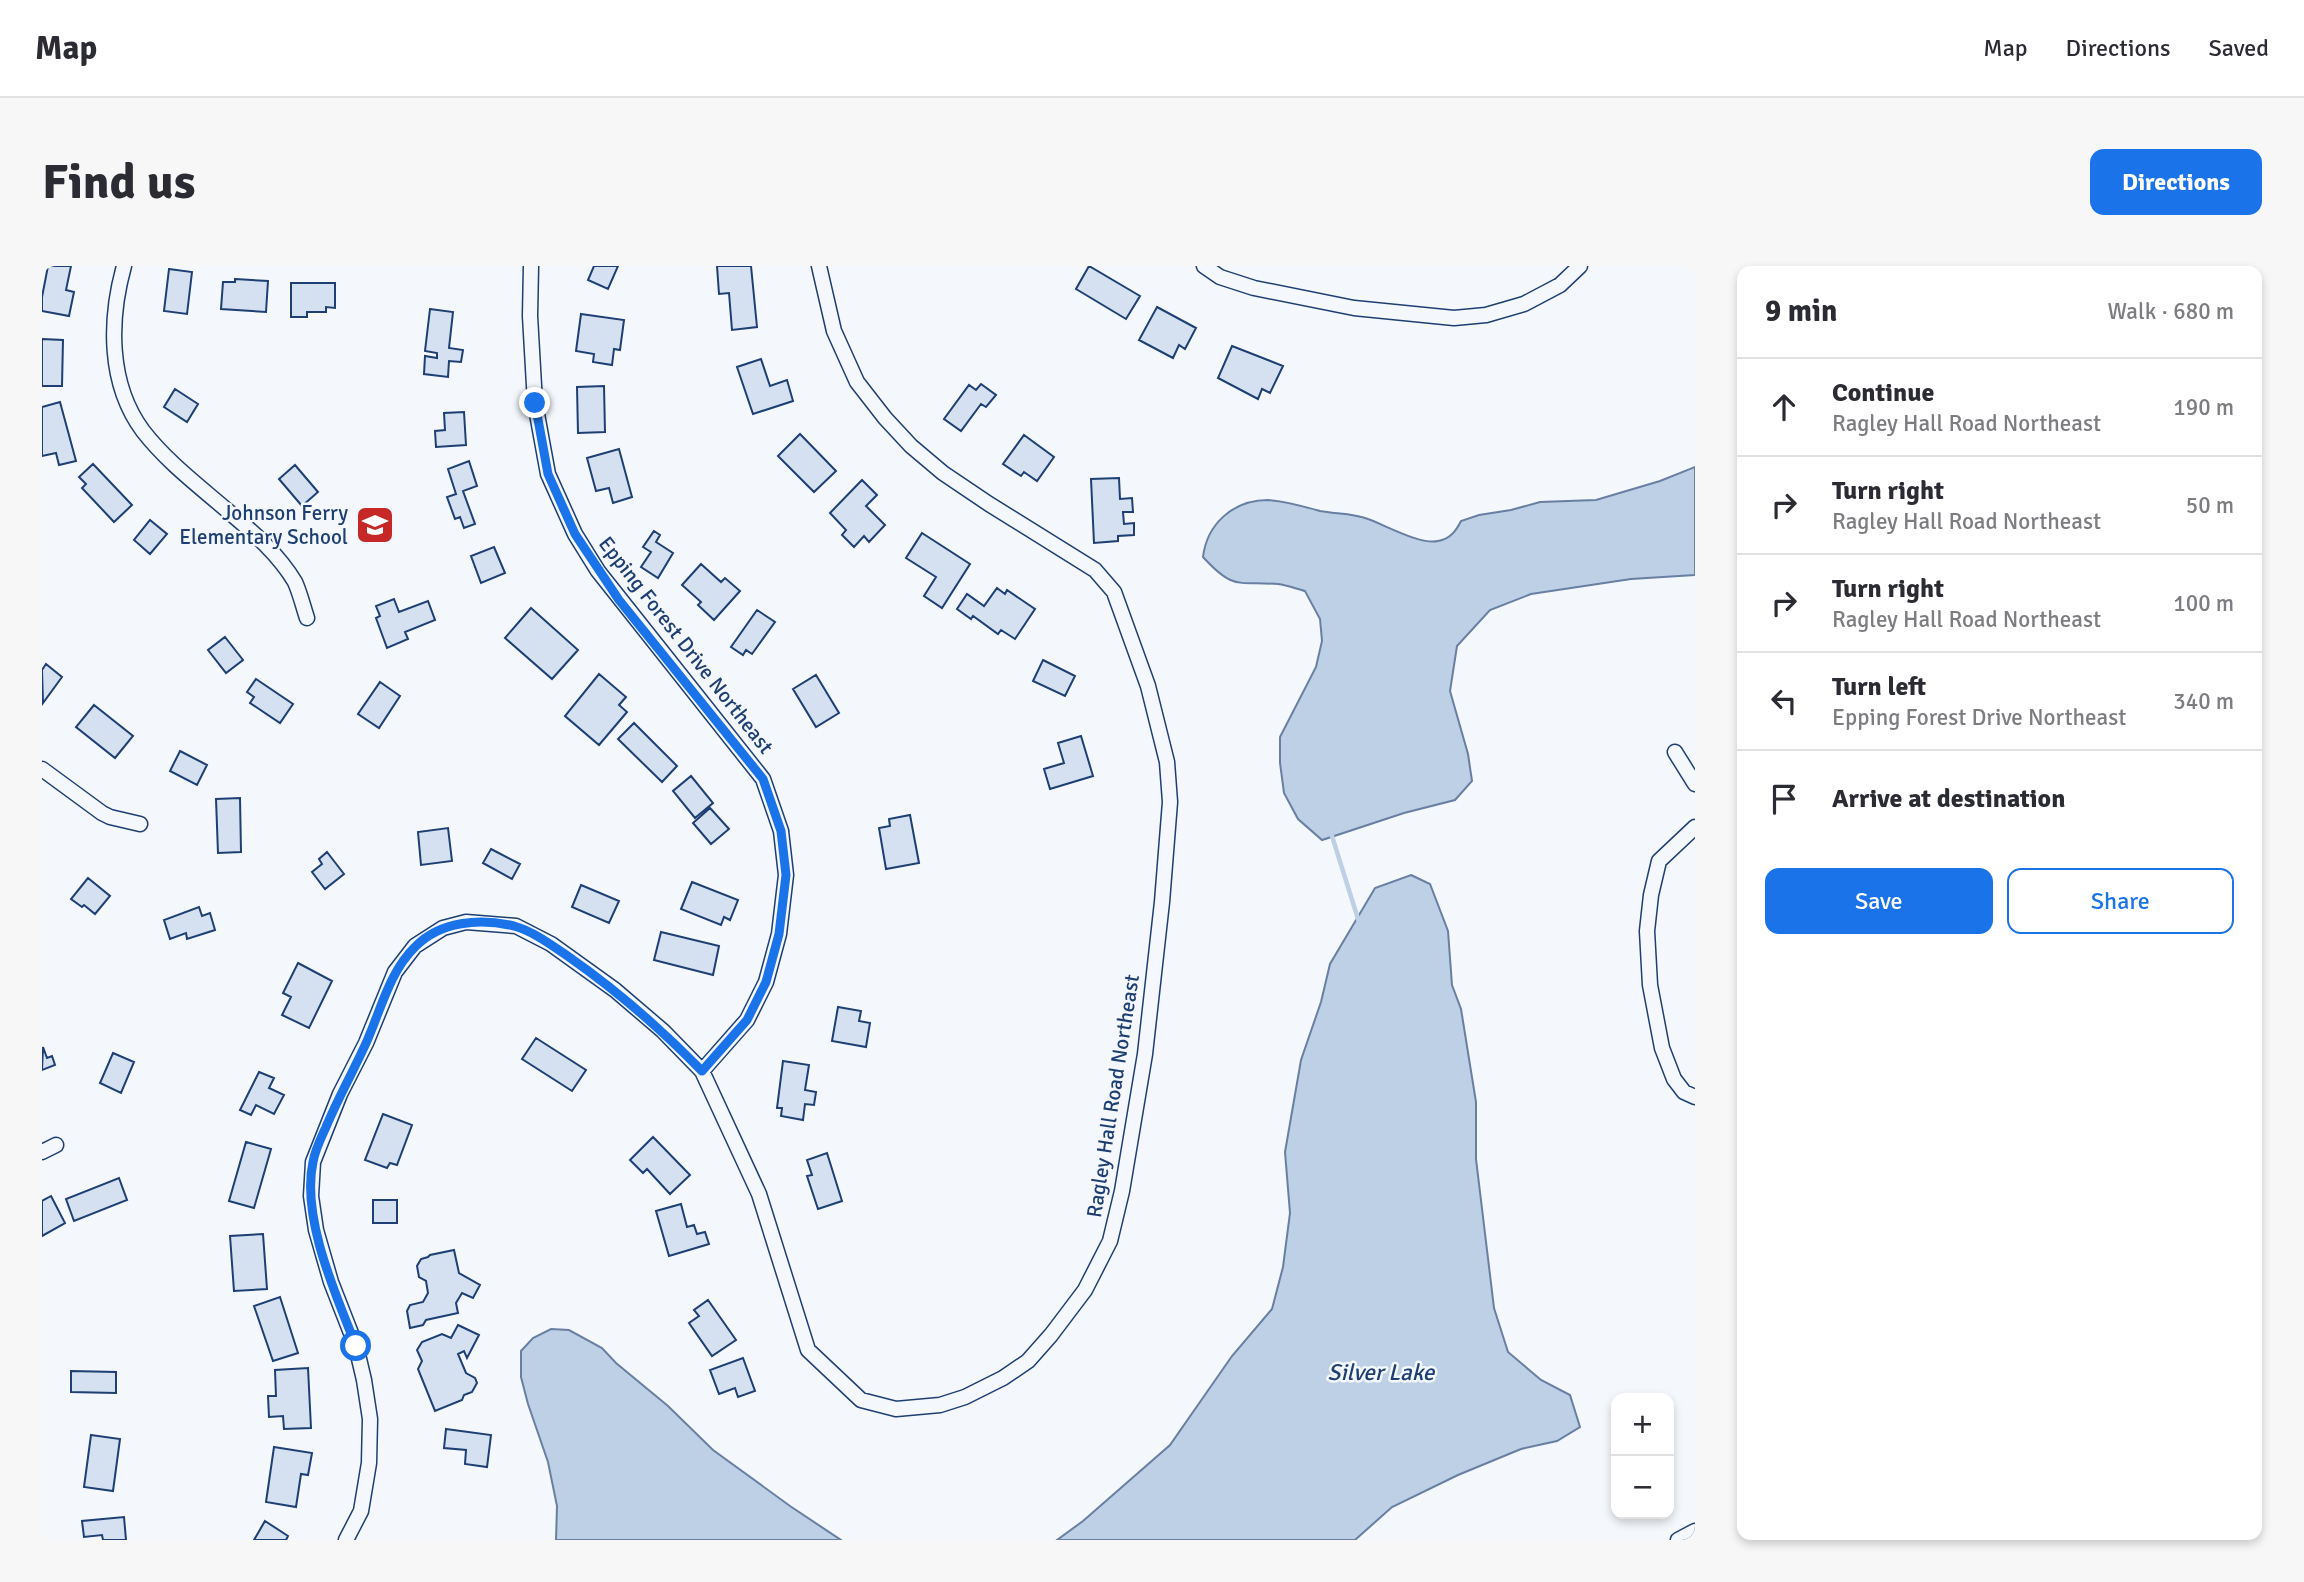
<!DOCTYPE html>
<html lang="en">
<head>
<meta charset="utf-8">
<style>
  :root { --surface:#fff; --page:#f7f7f7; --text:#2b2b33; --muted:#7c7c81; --line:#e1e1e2; --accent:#1a73e8 }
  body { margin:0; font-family:Signika,sans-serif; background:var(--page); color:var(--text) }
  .controls { position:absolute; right:21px; bottom:21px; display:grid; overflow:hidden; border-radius:14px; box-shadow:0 4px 10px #0003 }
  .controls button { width:63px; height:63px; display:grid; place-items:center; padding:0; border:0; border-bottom:2px solid var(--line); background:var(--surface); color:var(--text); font:35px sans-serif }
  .stop { position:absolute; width:21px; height:21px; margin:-16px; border:5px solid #1a73e8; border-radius:50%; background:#fff }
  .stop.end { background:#1a73e8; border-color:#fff; box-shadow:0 2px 7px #0008 }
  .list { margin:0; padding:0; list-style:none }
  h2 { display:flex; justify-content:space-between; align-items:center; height:91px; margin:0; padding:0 28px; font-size:30px }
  h2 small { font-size:23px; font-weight:400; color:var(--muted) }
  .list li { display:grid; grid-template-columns:46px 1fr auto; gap:21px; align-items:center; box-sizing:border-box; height:98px; padding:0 28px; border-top:2px solid var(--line) }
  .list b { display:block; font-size:26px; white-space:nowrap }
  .list p { margin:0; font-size:23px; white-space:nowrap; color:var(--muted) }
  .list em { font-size:23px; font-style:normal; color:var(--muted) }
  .actions { display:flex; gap:14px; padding:21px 28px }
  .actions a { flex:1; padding:16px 0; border:2px solid var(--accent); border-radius:14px; text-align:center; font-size:24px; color:var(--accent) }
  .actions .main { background:var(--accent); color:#fff }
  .icon { flex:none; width:38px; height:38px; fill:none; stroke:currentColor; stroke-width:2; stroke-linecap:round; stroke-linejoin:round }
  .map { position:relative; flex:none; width:1653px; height:1274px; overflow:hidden; border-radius:14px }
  header { display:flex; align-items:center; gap:42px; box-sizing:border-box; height:98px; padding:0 35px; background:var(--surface); border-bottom:2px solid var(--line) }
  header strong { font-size:33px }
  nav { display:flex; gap:38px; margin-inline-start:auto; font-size:24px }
  .intro { display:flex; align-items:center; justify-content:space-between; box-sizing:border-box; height:168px; padding:0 42px }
  h1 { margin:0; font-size:49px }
  .button { padding:18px 32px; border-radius:14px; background:var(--accent); color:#fff; font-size:24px; font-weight:700 }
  main { display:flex; gap:42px; padding:0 42px }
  aside { flex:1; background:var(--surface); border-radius:14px; box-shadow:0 4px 10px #0003 }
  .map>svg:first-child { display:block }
  .water { fill:#bed0e5; stroke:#687fa3; stroke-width:2 }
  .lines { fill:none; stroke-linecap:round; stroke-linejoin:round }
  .stream { stroke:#bed0e5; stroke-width:4.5 }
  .building { fill:#d5e0f0; stroke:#1d3f73; stroke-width:2 }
  .street-casing { stroke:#1d3f73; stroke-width:17 }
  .street { stroke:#f4f7fb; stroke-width:14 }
  .route { stroke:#1a73e8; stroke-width:9 }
  .labels { text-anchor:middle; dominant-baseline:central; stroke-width:5; stroke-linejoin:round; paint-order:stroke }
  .poi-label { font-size:21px; fill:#1d3f73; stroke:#f4f7fb; text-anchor:end }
  .street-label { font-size:21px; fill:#1d3f73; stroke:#f4f7fb }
  .water-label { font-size:23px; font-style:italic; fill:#1d3f73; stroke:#f4f7fb }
</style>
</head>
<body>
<header>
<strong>Map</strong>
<nav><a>Map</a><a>Directions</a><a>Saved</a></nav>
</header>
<div class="intro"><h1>Find us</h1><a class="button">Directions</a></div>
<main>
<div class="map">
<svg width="1653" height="1274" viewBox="0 0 1653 1274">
  <rect width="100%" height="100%" fill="#f4f7fb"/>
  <path class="water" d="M 1653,201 L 1653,309 L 1589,313 L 1489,328 L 1448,344 L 1415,380 L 1408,425 L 1426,488 L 1430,515 L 1413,534 L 1362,547 L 1280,574 L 1256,553 L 1242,527 L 1238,497 L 1238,471 L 1274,401 L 1280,375 L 1278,353 L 1263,325 C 1255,323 1245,319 1236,318 C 1196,315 1192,325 1161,291 C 1165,258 1191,234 1226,234 C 1244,235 1261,240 1278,245 C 1294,248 1311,247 1326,253 C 1343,259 1378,279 1396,275 C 1408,273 1414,265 1419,255 L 1437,249 L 1469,244 L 1498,236 L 1554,234 L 1618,215 Z
    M 1369,609 L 1388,618 L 1406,665 L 1410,719 L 1419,743 L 1434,836 L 1434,893 L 1452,1042 L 1466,1086 L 1499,1114 L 1528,1129 L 1538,1161 L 1515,1175 L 1479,1183 L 1416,1209 L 1350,1241 L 1313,1274 L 1015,1274 L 1041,1255 L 1128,1179 L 1190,1090 L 1230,1043 L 1241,1001 L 1248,947 L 1243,886 L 1259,794 L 1279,736 L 1288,698 L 1333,622 Z
    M 509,1063 L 527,1064 L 560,1082 L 574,1097 L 626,1140 L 671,1184 L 748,1240 L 799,1274 L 514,1274 L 515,1240 L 506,1196 L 486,1138 L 479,1111 L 479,1085 L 491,1072 Z"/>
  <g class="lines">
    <path class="stream" d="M 1290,570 L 1317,656"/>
  </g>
  <path class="building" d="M 6,0 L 29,0 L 24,24 L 32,26 L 27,50 L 0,45 L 0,31 Z
    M 552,0 L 576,0 L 566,23 L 546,14 Z
    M 675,0 L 709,0 L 715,61 L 690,64 L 687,27 L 677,28 Z
    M 1047,0 L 1098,30 L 1084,53 L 1034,23 Z
    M 127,3 L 150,6 L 145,48 L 122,45 Z
    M 193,13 L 226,15 L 224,46 L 179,43 L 181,16 L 193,16 Z
    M 249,17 L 293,17 L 293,42 L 284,41 L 284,46 L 265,46 L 265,51 L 249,51 Z
    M 1115,41 L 1154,62 L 1143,83 L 1137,79 L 1131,92 L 1097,74 Z
    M 388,43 L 411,46 L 407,82 L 421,84 L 419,96 L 407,95 L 406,111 L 382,108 L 383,90 L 395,92 L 395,87 L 383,85 Z
    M 539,48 L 582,54 L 578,84 L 572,83 L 570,99 L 551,96 L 552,88 L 534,85 Z
    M 0,73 L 21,74 L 20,120 L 0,120 Z
    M 1190,80 L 1241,100 L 1228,127 L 1220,123 L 1216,133 L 1176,112 Z
    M 719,93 L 728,120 L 745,114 L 751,135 L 711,148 L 695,101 Z
    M 939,118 L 954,129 L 944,141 L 939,138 L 919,165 L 902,153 L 927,119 L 934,124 Z
    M 562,120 L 563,166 L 536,167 L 535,121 Z
    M 133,123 L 156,138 L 145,156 L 122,141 Z
    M 18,136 L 34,195 L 17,199 L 14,187 L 0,190 L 0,141 Z
    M 422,146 L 424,179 L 394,181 L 393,165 L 403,164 L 402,147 Z
    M 758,168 L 794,205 L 772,226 L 736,190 Z
    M 982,169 L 1012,191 L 995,215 L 982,206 L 979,210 L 961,198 Z
    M 577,183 L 590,231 L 571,237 L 567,222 L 554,225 L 545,192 Z
    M 427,195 L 435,220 L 421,225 L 433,258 L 422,262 L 418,251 L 413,253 L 405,231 L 414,228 L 406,203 Z
    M 51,198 L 90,239 L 72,256 L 40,222 L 44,218 L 37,211 Z
    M 253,199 L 276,226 L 260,240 L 237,213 Z
    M 1077,212 L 1078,233 L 1090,232 L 1091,246 L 1081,246 L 1082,258 L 1092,257 L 1092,269 L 1076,270 L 1076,275 L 1052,277 L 1049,213 Z
    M 820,214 L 835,229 L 824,240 L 843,259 L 827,276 L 822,270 L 812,281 L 800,269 L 804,264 L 788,247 Z
    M 108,254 L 125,268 L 108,288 L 92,274 Z
    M 612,265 L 618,269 L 614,276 L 631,287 L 616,312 L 599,301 L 609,286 L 601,281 Z
    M 880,267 L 928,298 L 900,342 L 882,330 L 894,311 L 864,292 Z
    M 452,281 L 463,307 L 439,317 L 429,290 Z
    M 659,298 L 679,316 L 683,312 L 698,325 L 672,354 L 656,339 L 659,336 L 640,319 Z
    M 955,322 L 963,328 L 965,324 L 993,343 L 973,373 L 959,364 L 956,368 L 931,350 L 929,353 L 915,343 L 925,328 L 942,340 Z
    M 352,333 L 357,346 L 386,335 L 393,354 L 363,366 L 366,373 L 345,382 L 334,352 L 338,350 L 334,340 Z
    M 489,342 L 536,384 L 510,413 L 463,372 Z
    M 715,344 L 733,356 L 710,388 L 704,384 L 701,389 L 689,381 Z
    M 183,371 L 201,394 L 184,407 L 166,384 Z
    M 1001,394 L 1033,410 L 1023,430 L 991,415 Z
    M 4,398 L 20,411 L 1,437 L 0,404 Z
    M 557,408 L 584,431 L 577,439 L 585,446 L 557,479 L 523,450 Z
    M 774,409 L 797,447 L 774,461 L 751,423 Z
    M 214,413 L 251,438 L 238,457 L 208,437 L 212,431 L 205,426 Z
    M 338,416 L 358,430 L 337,462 L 316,448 Z
    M 52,439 L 91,470 L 73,492 L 34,461 Z
    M 592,457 L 635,500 L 620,516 L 576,473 Z
    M 1039,470 L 1051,510 L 1008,523 L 1002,503 L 1022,497 L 1016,477 Z
    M 138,485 L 165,499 L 155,519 L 128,505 Z
    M 649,510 L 671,537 L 653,552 L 631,525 Z
    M 198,532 L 199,586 L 176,587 L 174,533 Z
    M 668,542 L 687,563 L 669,578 L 651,557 Z
    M 868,549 L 877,597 L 844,603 L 837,562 L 848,560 L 847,553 Z
    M 406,562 L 410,595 L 379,599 L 376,566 Z
    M 449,583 L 478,598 L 470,613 L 441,597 Z
    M 285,586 L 302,608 L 283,623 L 270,606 L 280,598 L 277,593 Z
    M 46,612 L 68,630 L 53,648 L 42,639 L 40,641 L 29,633 Z
    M 650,616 L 696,634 L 688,654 L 682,651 L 679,659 L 639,643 Z
    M 539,619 L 577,635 L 567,657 L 530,641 Z
    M 157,641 L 160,650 L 168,647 L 173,664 L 145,673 L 144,667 L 128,673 L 122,654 Z
    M 619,666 L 677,680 L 671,709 L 612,694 Z
    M 256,697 L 290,715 L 267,762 L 240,749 L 249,731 L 241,727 Z
    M 796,741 L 819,745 L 817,755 L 828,757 L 824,781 L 790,775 Z
    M 494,772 L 544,804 L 530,825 L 480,793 Z
    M 1,781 L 5,792 L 10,790 L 13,799 L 0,804 Z
    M 71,787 L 92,796 L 79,827 L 58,817 Z
    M 741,795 L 767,799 L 763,824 L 774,826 L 772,839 L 763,838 L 761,854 L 739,850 L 740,842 L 735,842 Z
    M 217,806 L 232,812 L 227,822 L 242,829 L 232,848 L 214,839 L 209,849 L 198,844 Z
    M 341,848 L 370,859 L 355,899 L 348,897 L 345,902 L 323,894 Z
    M 611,871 L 648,909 L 628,928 L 605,903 L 601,907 L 588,894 Z
    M 204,876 L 229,883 L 212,942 L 187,935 Z
    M 785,887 L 800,935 L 776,943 L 765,910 L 770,909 L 765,894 Z
    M 77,912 L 85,934 L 32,955 L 24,933 Z
    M 9,930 L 23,957 L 0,970 L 0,935 Z
    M 331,934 L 355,934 L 355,957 L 331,957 Z
    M 639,938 L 645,961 L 652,959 L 655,968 L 663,966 L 667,978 L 627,990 L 614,945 Z
    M 221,968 L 225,1023 L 192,1025 L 188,970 Z
    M 412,984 L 417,1007 L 438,1019 L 431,1032 L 420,1027 L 414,1037 L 416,1047 L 384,1054 L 381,1059 L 368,1062 L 365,1045 L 368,1039 L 381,1036 L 386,1027 L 384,1015 L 377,1011 L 375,1000 L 379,993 L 386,991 L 388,989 Z
    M 238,1031 L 256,1087 L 231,1095 L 212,1040 Z
    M 666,1034 L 694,1074 L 670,1090 L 647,1057 L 657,1050 L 652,1044 Z
    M 416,1059 L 437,1069 L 425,1092 L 422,1085 L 416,1088 L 424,1107 L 433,1112 L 435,1117 L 430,1126 L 422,1129 L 420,1134 L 393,1145 L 376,1103 L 380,1095 L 375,1084 L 380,1076 L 400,1068 L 409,1072 Z
    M 701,1092 L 713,1125 L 696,1131 L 693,1122 L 677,1128 L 668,1104 Z
    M 266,1102 L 269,1162 L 242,1163 L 241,1150 L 227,1151 L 226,1130 L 234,1130 L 233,1104 Z
    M 29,1105 L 74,1106 L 74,1127 L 29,1126 Z
    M 404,1163 L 449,1169 L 445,1201 L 423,1198 L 424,1184 L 402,1182 Z
    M 49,1169 L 78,1173 L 71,1225 L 42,1221 Z
    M 232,1181 L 270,1187 L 266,1209 L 259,1208 L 254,1241 L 224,1236 Z
    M 82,1251 L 84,1274 L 61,1274 L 60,1269 L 42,1271 L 40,1255 Z
    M 223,1255 L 246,1270 L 244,1274 L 212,1274 Z"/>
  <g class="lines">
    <defs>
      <path id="street" d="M 82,0 C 67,54 66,118 101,165 C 125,196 157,220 187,246 C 211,266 237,289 253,316 C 258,327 261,340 265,352
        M 489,0 L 488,50 L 493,137 L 506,208 L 533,268 L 556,305 L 721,513 L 739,565 L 744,609 L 737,668 L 724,716 L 705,754 L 660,805
        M 1162,0 L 1178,11 L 1212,22 L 1312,42 L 1412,52 L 1444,49 L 1482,38 L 1518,19 L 1538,0
        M 1633,486 L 1653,518
        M 0,503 L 60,547 L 68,551 L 98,558
        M 1653,561 L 1617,595 L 1609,629 L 1605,665 L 1608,719 L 1620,782 L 1632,813 L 1642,826 L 1653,831
        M 0,886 L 14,879
        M 304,1274 L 319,1245 L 327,1197 L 328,1153 L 322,1114 L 314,1080 L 289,1016 L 274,964 L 269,930 L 271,896 L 298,828 L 324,777 L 353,706 L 373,680 L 401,662 L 424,656 L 474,660 L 509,678 L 573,724 L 621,765 L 660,805 L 717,928 L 766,1084 L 819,1134 L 854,1143 L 898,1139 L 923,1131 L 961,1112 L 986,1095 L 1009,1069 L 1043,1024 L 1068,975 L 1080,925 L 1103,788 L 1120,636 L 1128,536 L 1125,496 L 1106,420 L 1072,326 L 1053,304 L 947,238 L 901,207 L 869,180 L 843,152 L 815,116 L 792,65 L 777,0
        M 1636,1274 L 1653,1265"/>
    </defs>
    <use href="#street" class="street-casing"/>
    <use href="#street" class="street"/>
  </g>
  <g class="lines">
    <path class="route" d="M 314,1080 C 294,1029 259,952 271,896 C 273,884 279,872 284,861 C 296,832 312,804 325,775 C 339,743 348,705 373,681 C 398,655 438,652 472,660 C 491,665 511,680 527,691 C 577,726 618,762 660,805 L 705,754 L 724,716 L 737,668 L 744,609 L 739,565 L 721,513 L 577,334 L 533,268 L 506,208 L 493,137"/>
  </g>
  <defs>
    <symbol id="school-square" viewBox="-11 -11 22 22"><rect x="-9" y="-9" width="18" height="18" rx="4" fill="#c62828" stroke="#f4f7fb"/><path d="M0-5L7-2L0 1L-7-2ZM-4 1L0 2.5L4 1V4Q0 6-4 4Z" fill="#fff"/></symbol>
  </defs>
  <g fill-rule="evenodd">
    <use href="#school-square" x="311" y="237" width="44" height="44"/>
  </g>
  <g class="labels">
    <g class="poi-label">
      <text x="306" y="247">Johnson Ferry<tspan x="306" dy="24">Elementary School</tspan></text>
    </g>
    <g class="street-label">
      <text transform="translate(644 379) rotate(52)">Epping Forest Drive Northeast</text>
      <text transform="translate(1071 830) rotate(-81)">Ragley Hall Road Northeast</text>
    </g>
    <g class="water-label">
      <text x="1339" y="1106">Silver Lake</text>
    </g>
  </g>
</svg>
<div class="controls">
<button>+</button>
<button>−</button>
</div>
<div class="stop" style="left:314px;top:1080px"></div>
<div class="stop end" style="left:493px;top:137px"></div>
</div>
<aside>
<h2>9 min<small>Walk · 680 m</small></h2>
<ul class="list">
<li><svg class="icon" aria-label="ahead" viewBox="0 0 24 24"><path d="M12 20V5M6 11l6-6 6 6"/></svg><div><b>Continue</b><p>Ragley Hall Road Northeast</p></div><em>190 m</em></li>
<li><svg class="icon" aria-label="right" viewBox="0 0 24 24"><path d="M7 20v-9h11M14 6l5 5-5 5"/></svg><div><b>Turn right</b><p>Ragley Hall Road Northeast</p></div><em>50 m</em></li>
<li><svg class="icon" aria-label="right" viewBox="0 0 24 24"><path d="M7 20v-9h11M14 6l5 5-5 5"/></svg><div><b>Turn right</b><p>Ragley Hall Road Northeast</p></div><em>100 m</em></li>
<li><svg class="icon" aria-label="left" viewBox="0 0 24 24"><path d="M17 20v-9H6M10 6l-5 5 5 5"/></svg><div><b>Turn left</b><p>Epping Forest Drive Northeast</p></div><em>340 m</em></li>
<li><svg class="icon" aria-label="arrive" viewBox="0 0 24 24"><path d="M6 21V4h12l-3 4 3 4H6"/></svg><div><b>Arrive at destination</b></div></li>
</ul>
<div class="actions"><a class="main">Save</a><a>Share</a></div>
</aside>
</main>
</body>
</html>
